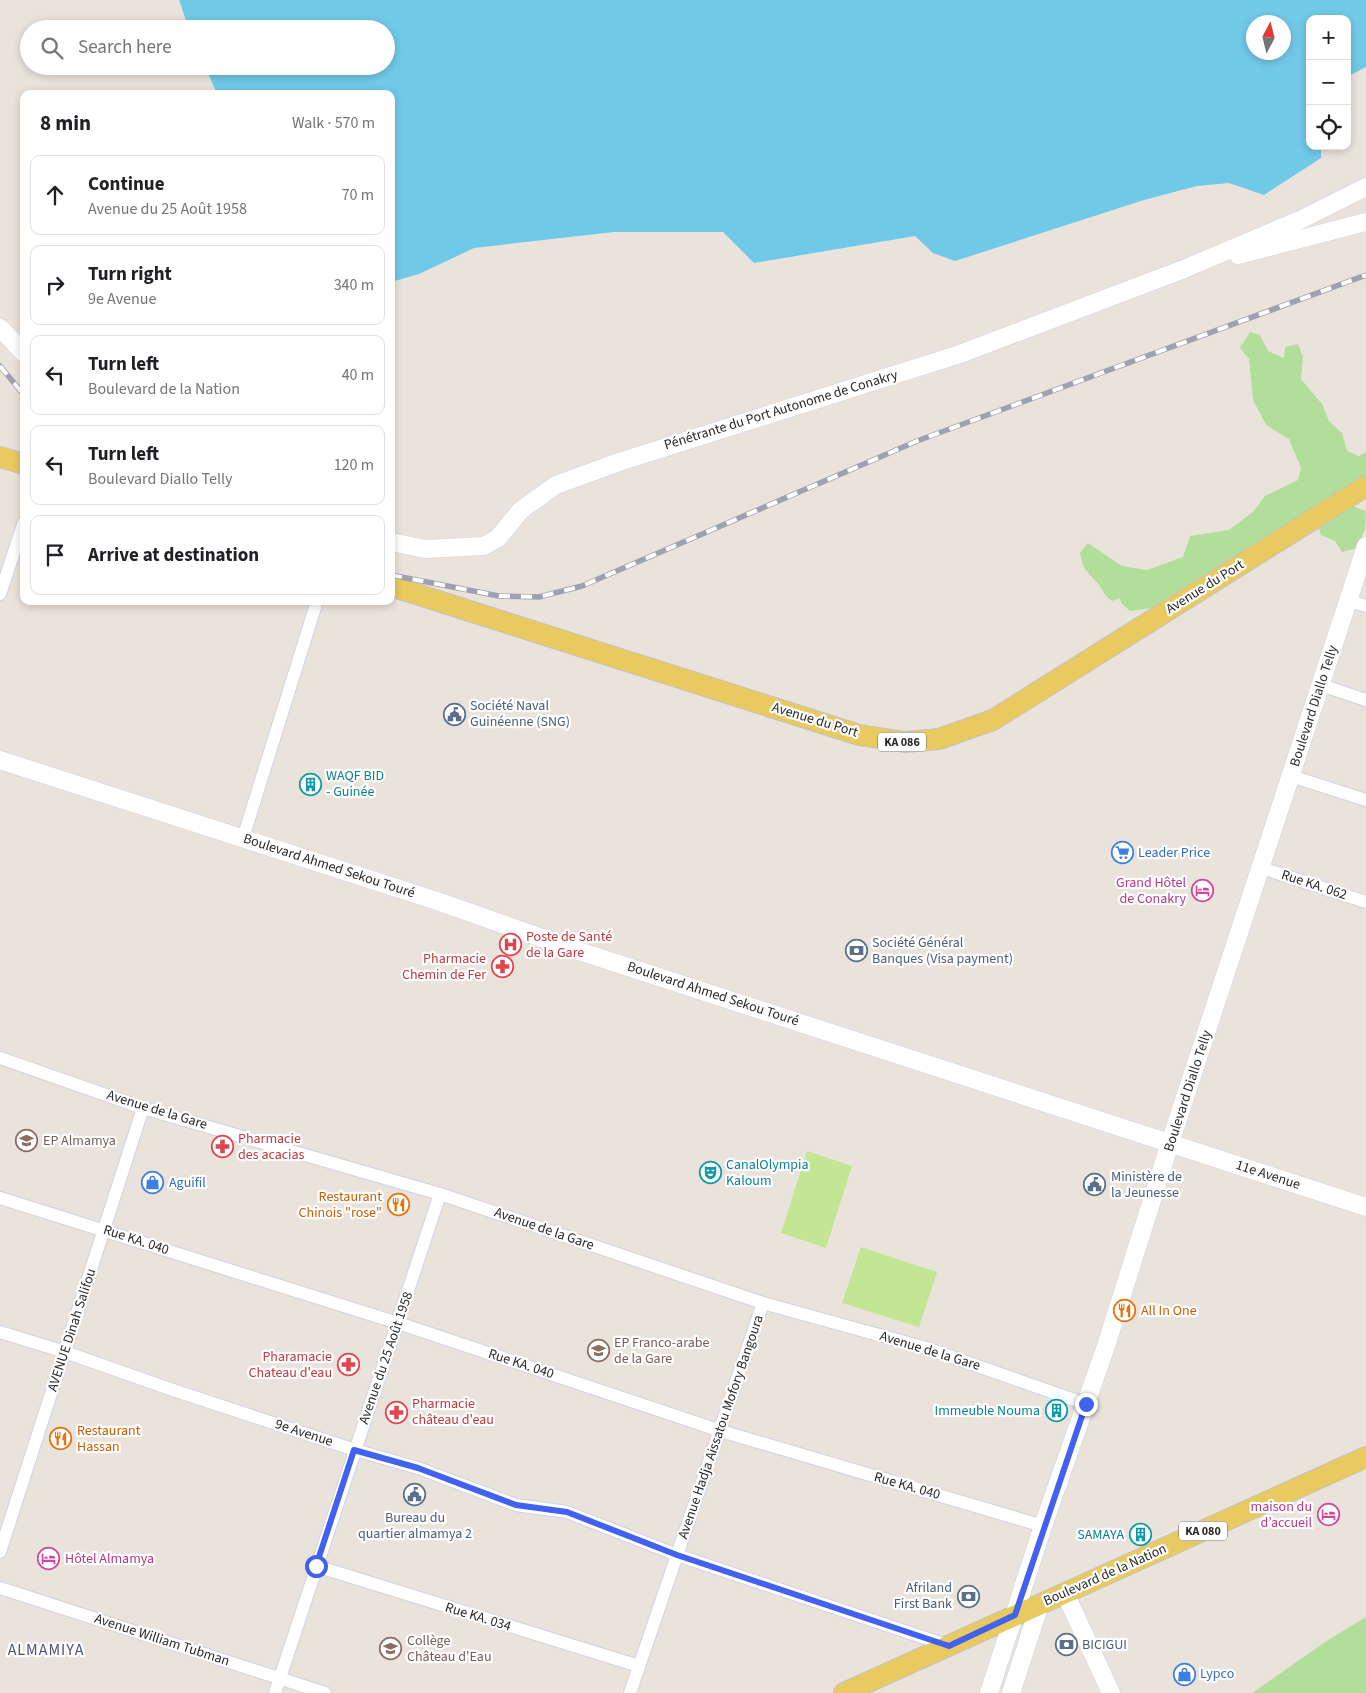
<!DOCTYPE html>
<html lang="en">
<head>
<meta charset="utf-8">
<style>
  :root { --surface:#fff; --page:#f6f6f6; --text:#202124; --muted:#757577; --line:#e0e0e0 }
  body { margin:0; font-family:"Source Sans 3",sans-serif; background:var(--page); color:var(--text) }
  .controls { position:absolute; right:15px; top:15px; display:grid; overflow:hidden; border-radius:10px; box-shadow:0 2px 8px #0003 }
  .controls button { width:45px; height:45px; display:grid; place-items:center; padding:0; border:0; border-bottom:1px solid var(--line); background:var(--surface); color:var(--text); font:25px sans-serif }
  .compass { position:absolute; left:1246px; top:15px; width:45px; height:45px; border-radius:50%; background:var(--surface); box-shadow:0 2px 8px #0003; rotate:7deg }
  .stop { position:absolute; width:15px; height:15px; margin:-11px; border:4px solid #4161f1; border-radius:50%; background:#fff }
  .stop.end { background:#4161f1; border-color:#fff; box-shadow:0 1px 5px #0008 }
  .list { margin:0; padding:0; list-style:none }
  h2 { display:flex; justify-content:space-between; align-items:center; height:65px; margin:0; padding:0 20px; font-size:21px }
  h2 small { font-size:16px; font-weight:400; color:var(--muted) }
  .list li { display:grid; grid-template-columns:32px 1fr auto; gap:15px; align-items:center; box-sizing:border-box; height:80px; margin:0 10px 10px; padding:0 10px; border:1px solid var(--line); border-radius:10px }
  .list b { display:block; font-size:19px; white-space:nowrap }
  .list p { margin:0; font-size:16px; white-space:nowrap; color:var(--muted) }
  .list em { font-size:16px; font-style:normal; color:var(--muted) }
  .icon { flex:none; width:28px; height:28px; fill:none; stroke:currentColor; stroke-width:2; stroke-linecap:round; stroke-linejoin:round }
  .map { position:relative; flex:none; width:1366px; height:1693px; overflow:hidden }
  .search { position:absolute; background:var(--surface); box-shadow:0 2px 8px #0003; left:20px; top:20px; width:375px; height:55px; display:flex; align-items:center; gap:12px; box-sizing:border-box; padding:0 18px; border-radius:28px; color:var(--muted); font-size:19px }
  .panel { position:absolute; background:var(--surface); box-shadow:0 2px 8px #0003; left:20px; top:90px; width:375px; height:515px; border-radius:10px }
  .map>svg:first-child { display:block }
  .green { fill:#b1df99 }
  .pitch { fill:#c3e695 }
  .water { fill:#71c9e8; fill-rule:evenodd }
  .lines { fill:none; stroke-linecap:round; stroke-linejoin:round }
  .street-casing { stroke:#d0d3e1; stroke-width:14 }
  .secondary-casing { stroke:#d0d3e1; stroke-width:19 }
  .primary-casing { stroke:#c3c3c3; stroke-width:22 }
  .street { stroke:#fff; stroke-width:12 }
  .secondary { stroke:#fff; stroke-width:18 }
  .primary { stroke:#e9ca60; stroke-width:20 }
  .rail-casing { stroke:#9ea1b2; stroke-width:5.5 }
  .rail { stroke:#fff; stroke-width:4; stroke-dasharray:11; stroke-linecap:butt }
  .route { stroke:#4161f1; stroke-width:6 }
  .labels { text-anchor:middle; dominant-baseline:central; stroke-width:4.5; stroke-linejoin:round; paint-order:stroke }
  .shield { fill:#fff; stroke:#686868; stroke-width:1 }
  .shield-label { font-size:12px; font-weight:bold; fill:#282828 }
  .street-label { font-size:14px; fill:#282828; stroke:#fff }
  .service-label { font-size:14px; fill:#4e5e75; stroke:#fff; text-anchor:start }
  .culture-label { font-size:14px; fill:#0d838f; stroke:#fff; text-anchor:start }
  .shop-label { font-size:14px; fill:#366cbe; stroke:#fff; text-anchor:start }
  .hotel-label { font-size:14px; fill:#b23c85; stroke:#fff; text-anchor:end }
  .health-label { font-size:14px; fill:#be3a42; stroke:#fff; text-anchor:start }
  .education-label { font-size:14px; fill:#785e54; stroke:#fff; text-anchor:start }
  .food-label { font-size:14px; fill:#c56008; stroke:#fff; text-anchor:start }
  .quarter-label { font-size:16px; letter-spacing:1px; fill:#4b5377; stroke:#fff }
</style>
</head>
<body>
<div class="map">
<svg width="1366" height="1693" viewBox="0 0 1366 1693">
  <rect width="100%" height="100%" fill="#eae3db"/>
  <path class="green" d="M 1250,332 L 1260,335 L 1268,351 L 1284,358 L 1285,347 L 1298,344 L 1303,357 L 1301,379 L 1322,404 L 1329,421 L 1342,433 L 1347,451 L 1359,456 L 1366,452 L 1366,488 L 1352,506 L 1366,511 L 1365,529 L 1357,548 L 1342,552 L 1335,541 L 1321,535 L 1318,526 L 1159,607 L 1130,611 L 1121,603 L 1120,598 L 1112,601 C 1104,596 1104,591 1099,585 C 1088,571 1083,572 1080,553 L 1088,543 L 1122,566 L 1147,570 L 1183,557 L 1190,536 L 1229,530 L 1254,511 L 1265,496 L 1298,480 L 1301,468 L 1289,439 L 1266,425 L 1253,400 L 1249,359 L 1240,348 Z
    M 1366,1617 L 1366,1693 L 1252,1693 L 1325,1642 Z"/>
  <path class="pitch" d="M 807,1151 L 852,1166 L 826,1248 L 781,1233 Z
    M 861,1247 L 937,1272 L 919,1327 L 842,1303 Z"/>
  <path class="water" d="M 179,0 L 1366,0 L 1366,67 L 1347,77 L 1347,19 L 1310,19 L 1310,146 L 1321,146 L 1321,158 L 1264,195 L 1229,183 L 1197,186 L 1144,200 L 955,261 L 933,253 L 915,236 L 754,263 L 723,232 L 614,232 L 474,248 L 419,274 L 391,282 L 391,94 L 217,94 L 205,66 L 386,66 L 386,29 L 189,29 ZM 1254,22 L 1284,22 L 1284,52 L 1254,52 Z"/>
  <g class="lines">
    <defs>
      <path id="street" d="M 0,594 L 24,522
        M 1348,600 L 1366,606
        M 1321,685 L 1366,700
        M 1291,776 L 1366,800
        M 243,838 L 317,601
        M 1262,868 L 1366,902
        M 0,1058 L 143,1108 L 440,1194 L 763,1303 L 926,1348 L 1086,1404
        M 0,1198 L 398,1323 L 721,1431 L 1043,1526
        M 0,1332 L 65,1352 L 170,1389 L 355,1450 L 418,1468 L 516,1505 L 567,1512 L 677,1555 L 949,1646
        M 0,1552 L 143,1108
        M 316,1566 L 639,1666
        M 0,1588 L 325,1693
        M 275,1693 L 440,1194
        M 630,1693 L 763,1303"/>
      <path id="secondary" d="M 1238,255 L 1366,222
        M 0,328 L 24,353
        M 391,542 L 425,549 L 484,546 L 498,538 L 521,510 L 556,485 L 619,462 L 960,354 L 1184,269 L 1302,219 L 1366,187
        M 0,760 L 437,901 L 585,953 L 1366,1207
        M 1065,1593 L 1111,1693
        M 989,1693 L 1043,1526 L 1106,1346 L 1170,1143 L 1366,546
        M 1011,1693 L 1040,1604"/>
      <path id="primary" d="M 0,457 L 24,464
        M 391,586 L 859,735 L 905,742 L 939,739 L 993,720 L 1366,486
        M 844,1693 L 1366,1457"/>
    </defs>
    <use href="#street" class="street-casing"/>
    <use href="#secondary" class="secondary-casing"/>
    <use href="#primary" class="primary-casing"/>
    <use href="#street" class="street"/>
    <use href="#secondary" class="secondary"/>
    <use href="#primary" class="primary"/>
    <defs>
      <path id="rail" d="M 0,366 L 24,395
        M 391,575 L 499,596 L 539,597 L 582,586 L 917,441 L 1366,275"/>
    </defs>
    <use href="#rail" class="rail-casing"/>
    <use href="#rail" class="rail"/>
  </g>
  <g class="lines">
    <path class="route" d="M 316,1566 L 354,1450 L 418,1468 L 516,1505 L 567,1512 L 677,1555 L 949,1646 L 1015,1615 L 1086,1404"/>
  </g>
  <defs>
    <symbol id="civic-ring" viewBox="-11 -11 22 22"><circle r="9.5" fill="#fff" stroke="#5c6f8a" stroke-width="1.5"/><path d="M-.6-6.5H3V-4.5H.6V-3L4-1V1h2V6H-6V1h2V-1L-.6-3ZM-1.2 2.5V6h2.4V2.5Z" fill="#5c6f8a"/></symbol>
    <symbol id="building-ring" viewBox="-11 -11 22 22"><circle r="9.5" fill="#fff" stroke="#0f9aa8" stroke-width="1.5"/><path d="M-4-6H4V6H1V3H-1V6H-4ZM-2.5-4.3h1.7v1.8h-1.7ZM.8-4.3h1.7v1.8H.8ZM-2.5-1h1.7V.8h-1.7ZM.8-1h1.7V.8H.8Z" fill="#0f9aa8"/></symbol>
    <symbol id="supermarket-ring" viewBox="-11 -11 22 22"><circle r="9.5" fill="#fff" stroke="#3f7fe0" stroke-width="1.5"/><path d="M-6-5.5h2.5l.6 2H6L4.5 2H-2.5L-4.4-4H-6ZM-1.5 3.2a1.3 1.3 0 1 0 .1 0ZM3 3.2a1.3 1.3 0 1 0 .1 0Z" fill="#3f7fe0"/></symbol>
    <symbol id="hotel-ring" viewBox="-11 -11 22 22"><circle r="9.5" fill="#fff" stroke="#d1479c" stroke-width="1.5"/><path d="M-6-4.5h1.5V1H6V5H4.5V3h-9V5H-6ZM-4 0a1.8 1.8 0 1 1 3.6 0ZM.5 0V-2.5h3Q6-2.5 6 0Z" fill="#d1479c"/></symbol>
    <symbol id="hospital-ring" viewBox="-11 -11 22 22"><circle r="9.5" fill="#fff" stroke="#e0444e" stroke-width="1.5"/><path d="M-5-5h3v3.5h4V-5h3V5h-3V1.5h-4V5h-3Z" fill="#e0444e"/></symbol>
    <symbol id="bank-ring" viewBox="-11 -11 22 22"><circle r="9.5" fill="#fff" stroke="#5c6f8a" stroke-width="1.5"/><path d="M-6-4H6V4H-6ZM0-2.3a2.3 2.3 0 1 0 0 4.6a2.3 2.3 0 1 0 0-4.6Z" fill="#5c6f8a"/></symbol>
    <symbol id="pharmacy-ring" viewBox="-11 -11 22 22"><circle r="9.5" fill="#fff" stroke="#e0444e" stroke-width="1.5"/><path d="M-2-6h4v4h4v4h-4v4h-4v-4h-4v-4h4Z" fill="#e0444e"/></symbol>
    <symbol id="school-ring" viewBox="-11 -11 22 22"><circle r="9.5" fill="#fff" stroke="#8d6e63" stroke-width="1.5"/><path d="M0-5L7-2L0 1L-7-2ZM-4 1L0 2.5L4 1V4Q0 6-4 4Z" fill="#8d6e63"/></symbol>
    <symbol id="theatre-ring" viewBox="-11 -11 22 22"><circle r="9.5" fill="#fff" stroke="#0f9aa8" stroke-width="1.5"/><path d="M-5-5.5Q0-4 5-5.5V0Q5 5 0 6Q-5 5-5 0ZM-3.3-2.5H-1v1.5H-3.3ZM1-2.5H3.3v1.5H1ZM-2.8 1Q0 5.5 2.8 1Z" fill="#0f9aa8"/></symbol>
    <symbol id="shop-ring" viewBox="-11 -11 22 22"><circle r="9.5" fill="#fff" stroke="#3f7fe0" stroke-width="1.5"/><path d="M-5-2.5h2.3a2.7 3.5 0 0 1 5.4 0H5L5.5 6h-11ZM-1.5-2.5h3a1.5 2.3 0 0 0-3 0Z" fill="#3f7fe0"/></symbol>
    <symbol id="restaurant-ring" viewBox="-11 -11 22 22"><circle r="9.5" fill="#fff" stroke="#e8710a" stroke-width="1.5"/><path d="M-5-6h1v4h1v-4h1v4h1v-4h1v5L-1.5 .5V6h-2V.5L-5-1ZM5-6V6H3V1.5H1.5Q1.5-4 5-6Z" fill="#e8710a"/></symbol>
  </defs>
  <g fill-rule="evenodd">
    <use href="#civic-ring" x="442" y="702" width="25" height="25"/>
    <use href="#building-ring" x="298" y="772" width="25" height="25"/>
    <use href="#supermarket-ring" x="1110" y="840" width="25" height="25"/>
    <use href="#hotel-ring" x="1190" y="878" width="25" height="25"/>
    <use href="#hospital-ring" x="498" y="932" width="25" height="25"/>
    <use href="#bank-ring" x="844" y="938" width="25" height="25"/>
    <use href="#pharmacy-ring" x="490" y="954" width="25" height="25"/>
    <use href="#school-ring" x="14" y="1128" width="25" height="25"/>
    <use href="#pharmacy-ring" x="210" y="1134" width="25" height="25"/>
    <use href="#theatre-ring" x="698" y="1160" width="25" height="25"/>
    <use href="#shop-ring" x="140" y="1170" width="25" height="25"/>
    <use href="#civic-ring" x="1082" y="1172" width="25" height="25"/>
    <use href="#restaurant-ring" x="386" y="1192" width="25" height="25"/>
    <use href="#restaurant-ring" x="1112" y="1298" width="25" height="25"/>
    <use href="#school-ring" x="586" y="1338" width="25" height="25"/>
    <use href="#pharmacy-ring" x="336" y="1352" width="25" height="25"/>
    <use href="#building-ring" x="1044" y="1398" width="25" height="25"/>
    <use href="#pharmacy-ring" x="384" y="1400" width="25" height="25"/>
    <use href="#restaurant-ring" x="48" y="1426" width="25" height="25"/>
    <use href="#civic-ring" x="402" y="1482" width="25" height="25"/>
    <use href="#hotel-ring" x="1316" y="1502" width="25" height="25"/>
    <use href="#building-ring" x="1128" y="1522" width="25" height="25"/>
    <use href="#hotel-ring" x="36" y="1546" width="25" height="25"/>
    <use href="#bank-ring" x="956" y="1584" width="25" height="25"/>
    <use href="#bank-ring" x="1054" y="1632" width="25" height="25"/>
    <use href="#school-ring" x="378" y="1636" width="25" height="25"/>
    <use href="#shop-ring" x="1172" y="1662" width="25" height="25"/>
  </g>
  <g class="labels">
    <g class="shield">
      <rect x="878" y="732.5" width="48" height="19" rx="4"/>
      <rect x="1179" y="1521.5" width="48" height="19" rx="4"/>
    </g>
    <g class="shield-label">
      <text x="902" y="742">KA 086</text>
      <text x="1203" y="1531">KA 080</text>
    </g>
    <g class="street-label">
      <text transform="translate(781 410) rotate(-17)">Pénétrante du Port Autonome de Conakry</text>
      <text transform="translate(1205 587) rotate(-32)">Avenue du Port</text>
      <text transform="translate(1314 706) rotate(-72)">Boulevard Diallo Telly</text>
      <text transform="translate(815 720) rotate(17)">Avenue du Port</text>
      <text transform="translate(329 866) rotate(18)">Boulevard Ahmed Sekou Touré</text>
      <text transform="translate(1314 885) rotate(18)">Rue KA. 062</text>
      <text transform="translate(713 994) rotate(18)">Boulevard Ahmed Sekou Touré</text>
      <text transform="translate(1188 1091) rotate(-72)">Boulevard Diallo Telly</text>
      <text transform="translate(157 1110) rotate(17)">Avenue de la Gare</text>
      <text transform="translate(1268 1175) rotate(18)">11e Avenue</text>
      <text transform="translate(544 1229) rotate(19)">Avenue de la Gare</text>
      <text transform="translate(136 1240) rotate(18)">Rue KA. 040</text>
      <text transform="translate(72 1330) rotate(-72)">AVENUE Dinah Salifou</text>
      <text transform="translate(930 1351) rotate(17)">Avenue de la Gare</text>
      <text transform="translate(386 1358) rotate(-71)">Avenue du 25 Août 1958</text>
      <text transform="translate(521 1364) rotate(18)">Rue KA. 040</text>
      <text transform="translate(721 1427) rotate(-71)">Avenue Hadja Aissatou Mofory Bangoura</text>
      <text transform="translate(304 1433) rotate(18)">9e Avenue</text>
      <text transform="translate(907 1486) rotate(16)">Rue KA. 040</text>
      <text transform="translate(1105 1575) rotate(-24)">Boulevard de la Nation</text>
      <text transform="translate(478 1617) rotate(17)">Rue KA. 034</text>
      <text transform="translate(162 1640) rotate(18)">Avenue William Tubman</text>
    </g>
    <g class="service-label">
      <text x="470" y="706">Société Naval<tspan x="470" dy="16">Guinéenne (SNG)</tspan></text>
      <text x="872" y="943">Société Général<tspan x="872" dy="16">Banques (Visa payment)</tspan></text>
      <text x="1111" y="1177">Ministère de<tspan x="1111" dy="16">la Jeunesse</tspan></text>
      <text x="415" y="1518" text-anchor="middle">Bureau du<tspan x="415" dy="16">quartier almamya 2</tspan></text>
      <text x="952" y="1588" text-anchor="end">Afriland<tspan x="952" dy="16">First Bank</tspan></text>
      <text x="1082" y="1645">BICIGUI</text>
    </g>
    <g class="culture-label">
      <text x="326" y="776">WAQF BID<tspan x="326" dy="16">- Guinée</tspan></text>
      <text x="726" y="1165">CanalOlympia<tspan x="726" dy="16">Kaloum</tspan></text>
      <text x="1040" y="1411" text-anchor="end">Immeuble Nouma</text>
      <text x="1124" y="1535" text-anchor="end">SAMAYA</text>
    </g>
    <g class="shop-label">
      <text x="1138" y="853">Leader Price</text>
      <text x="169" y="1183">Aguifil</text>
      <text x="1200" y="1674">Lypco</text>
    </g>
    <g class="hotel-label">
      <text x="1186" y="883">Grand Hôtel<tspan x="1186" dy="16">de Conakry</tspan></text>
      <text x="1312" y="1507">maison du<tspan x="1312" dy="16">d’accueil</tspan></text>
      <text x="65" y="1559" text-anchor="start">Hôtel Almamya</text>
    </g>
    <g class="health-label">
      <text x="526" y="937">Poste de Santé<tspan x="526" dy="16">de la Gare</tspan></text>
      <text x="486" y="959" text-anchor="end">Pharmacie<tspan x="486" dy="16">Chemin de Fer</tspan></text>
      <text x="238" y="1139">Pharmacie<tspan x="238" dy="16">des acacias</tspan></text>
      <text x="332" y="1357" text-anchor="end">Pharamacie<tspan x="332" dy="16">Chateau d'eau</tspan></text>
      <text x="412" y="1404">Pharmacie<tspan x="412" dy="16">château d'eau</tspan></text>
    </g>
    <g class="education-label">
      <text x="43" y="1141">EP Almamya</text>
      <text x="614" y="1343">EP Franco-arabe<tspan x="614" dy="16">de la Gare</tspan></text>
      <text x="407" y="1641">Collège<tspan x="407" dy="16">Château d'Eau</tspan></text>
    </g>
    <g class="food-label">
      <text x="382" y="1197" text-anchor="end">Restaurant<tspan x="382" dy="16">Chinois "rose"</tspan></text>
      <text x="1141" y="1311">All In One</text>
      <text x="77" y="1431">Restaurant<tspan x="77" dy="16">Hassan</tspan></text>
    </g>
    <g class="quarter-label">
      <text x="46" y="1650">ALMAMIYA</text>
    </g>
  </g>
</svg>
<div class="controls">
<button>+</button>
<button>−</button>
<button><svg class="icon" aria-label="locate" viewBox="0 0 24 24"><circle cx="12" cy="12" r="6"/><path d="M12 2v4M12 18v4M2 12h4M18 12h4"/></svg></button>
</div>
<svg class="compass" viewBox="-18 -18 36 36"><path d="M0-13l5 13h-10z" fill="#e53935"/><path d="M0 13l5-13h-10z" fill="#757577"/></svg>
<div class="stop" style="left:316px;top:1566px"></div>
<div class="stop end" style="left:1086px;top:1404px"></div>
<div class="search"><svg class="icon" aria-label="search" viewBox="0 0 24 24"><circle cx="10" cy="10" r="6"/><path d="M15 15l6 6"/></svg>Search here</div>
<section class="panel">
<h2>8 min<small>Walk · 570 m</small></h2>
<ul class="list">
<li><svg class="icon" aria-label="ahead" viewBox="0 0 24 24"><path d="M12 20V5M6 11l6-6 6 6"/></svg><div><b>Continue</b><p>Avenue du 25 Août 1958</p></div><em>70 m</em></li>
<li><svg class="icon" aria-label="right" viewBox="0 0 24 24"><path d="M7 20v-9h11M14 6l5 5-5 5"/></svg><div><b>Turn right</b><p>9e Avenue</p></div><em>340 m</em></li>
<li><svg class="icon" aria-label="left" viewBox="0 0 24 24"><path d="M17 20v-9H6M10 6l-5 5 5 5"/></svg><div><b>Turn left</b><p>Boulevard de la Nation</p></div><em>40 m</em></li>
<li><svg class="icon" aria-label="left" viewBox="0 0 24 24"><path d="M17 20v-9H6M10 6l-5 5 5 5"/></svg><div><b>Turn left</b><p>Boulevard Diallo Telly</p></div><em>120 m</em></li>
<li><svg class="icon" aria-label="arrive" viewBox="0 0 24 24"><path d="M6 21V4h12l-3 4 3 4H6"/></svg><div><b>Arrive at destination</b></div></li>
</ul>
</section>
</div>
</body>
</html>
